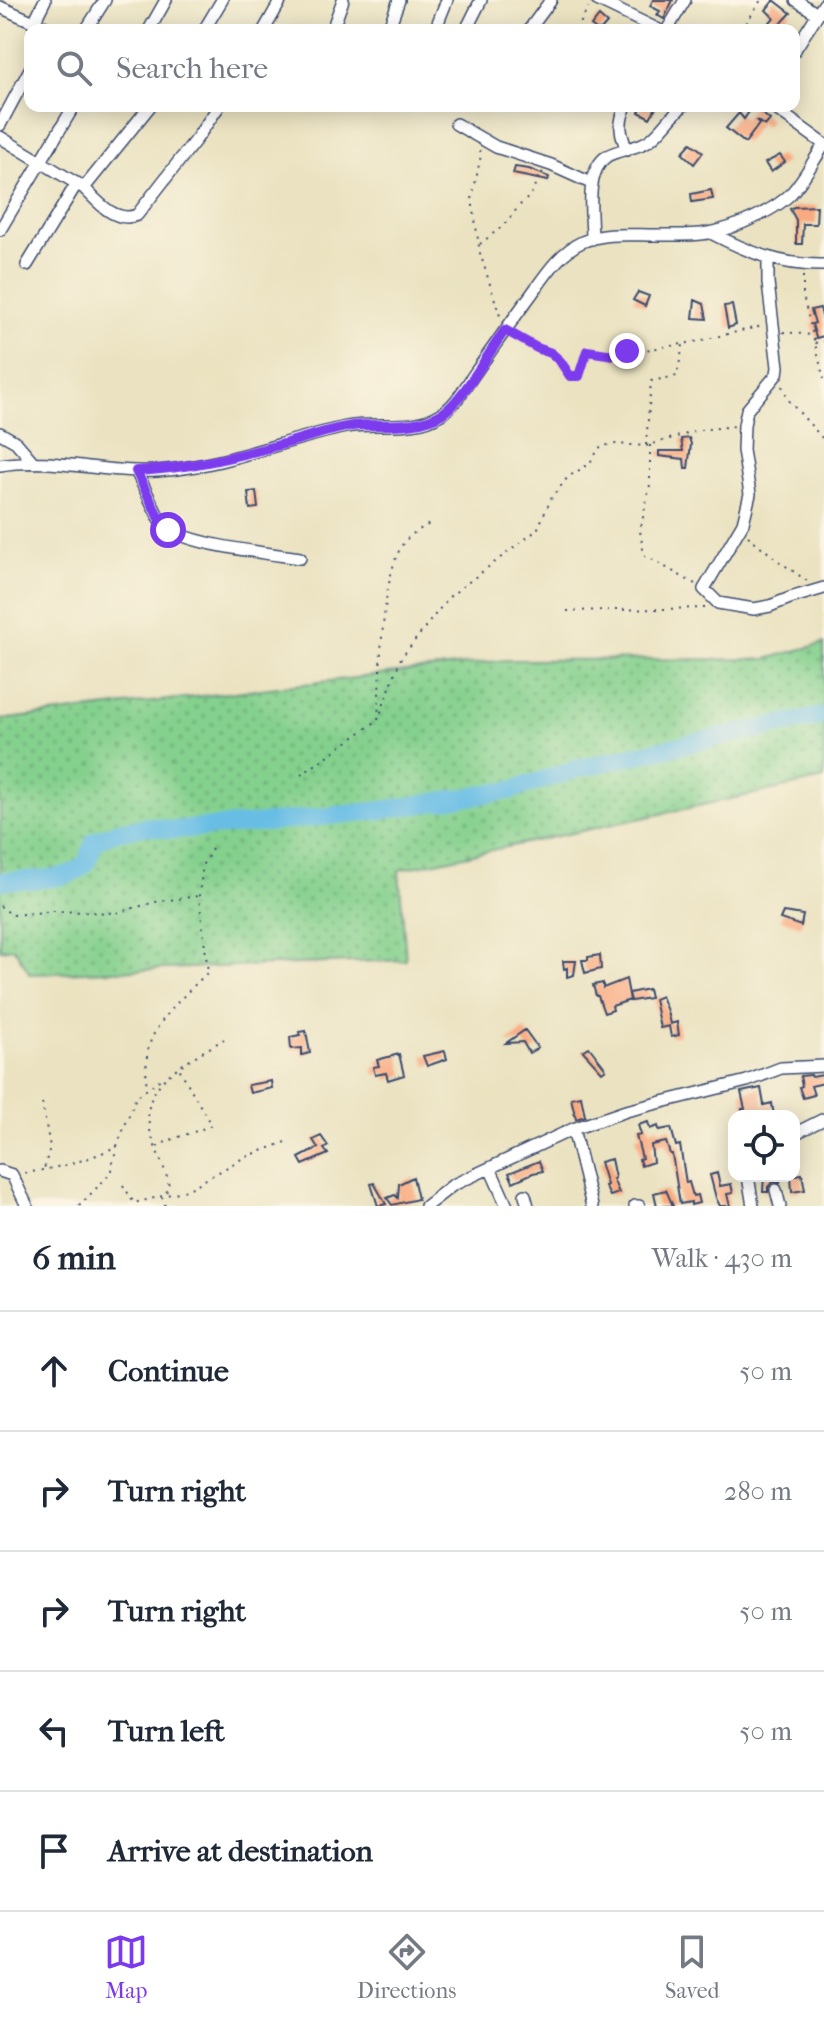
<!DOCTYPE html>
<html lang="en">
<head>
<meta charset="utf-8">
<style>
  :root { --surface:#fff; --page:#f6f6f7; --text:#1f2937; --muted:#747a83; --line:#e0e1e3; --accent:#7c3aed }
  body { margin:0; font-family:"IM FELL French Canon",serif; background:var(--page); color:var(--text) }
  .controls { position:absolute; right:24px; bottom:24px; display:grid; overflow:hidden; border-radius:16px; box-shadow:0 4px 20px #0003 }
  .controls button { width:72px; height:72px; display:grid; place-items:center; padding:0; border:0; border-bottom:2px solid var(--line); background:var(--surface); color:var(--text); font:40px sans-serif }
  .stop { position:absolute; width:24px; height:24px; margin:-18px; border:6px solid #7c3aed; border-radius:50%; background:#fff }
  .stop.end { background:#7c3aed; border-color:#fff; box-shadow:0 2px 8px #0008 }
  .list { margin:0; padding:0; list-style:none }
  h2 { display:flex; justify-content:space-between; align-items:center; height:104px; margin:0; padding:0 32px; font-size:34px }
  h2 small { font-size:26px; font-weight:400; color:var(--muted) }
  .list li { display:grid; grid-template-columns:52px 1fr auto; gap:24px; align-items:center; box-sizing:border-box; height:120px; padding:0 32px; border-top:2px solid var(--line) }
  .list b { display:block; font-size:30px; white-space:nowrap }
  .list em { font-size:26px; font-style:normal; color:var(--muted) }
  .icon { flex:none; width:44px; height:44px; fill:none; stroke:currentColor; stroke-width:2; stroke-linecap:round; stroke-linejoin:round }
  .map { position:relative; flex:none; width:824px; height:1206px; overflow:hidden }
  .search { position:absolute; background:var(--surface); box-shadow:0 4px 20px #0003; left:24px; right:24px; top:24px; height:88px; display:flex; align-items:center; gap:20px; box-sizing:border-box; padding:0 28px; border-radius:16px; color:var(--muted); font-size:30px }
  .sheet { height:704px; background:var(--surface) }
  nav { display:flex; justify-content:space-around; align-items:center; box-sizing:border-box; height:112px; border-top:2px solid var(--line); background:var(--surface); font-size:22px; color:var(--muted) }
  nav a { display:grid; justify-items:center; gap:4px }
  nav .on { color:var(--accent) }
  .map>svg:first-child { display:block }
  .grass { fill:url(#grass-dots); stroke:#508076; stroke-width:2 }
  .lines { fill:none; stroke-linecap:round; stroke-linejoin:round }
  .river { stroke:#68bde5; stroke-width:18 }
  .building { fill:#f9aa80 }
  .street-casing { stroke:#3a4a6d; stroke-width:14 }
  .path { stroke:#3a4a6d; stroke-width:2; stroke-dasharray:2 6; stroke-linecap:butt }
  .street { stroke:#fff; stroke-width:11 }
  .route { stroke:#7c3aed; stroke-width:10 }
</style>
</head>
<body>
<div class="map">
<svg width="824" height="1206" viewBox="0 0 824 1206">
  <defs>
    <pattern id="grass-dots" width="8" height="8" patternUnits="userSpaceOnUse" patternTransform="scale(2)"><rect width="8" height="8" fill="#84d08d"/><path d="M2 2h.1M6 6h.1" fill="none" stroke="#6ba976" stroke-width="1.8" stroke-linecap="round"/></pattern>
  </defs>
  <rect width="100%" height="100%" fill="#fcf5e5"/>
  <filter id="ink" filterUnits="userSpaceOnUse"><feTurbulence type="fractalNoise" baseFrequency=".0125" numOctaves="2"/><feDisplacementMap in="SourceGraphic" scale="16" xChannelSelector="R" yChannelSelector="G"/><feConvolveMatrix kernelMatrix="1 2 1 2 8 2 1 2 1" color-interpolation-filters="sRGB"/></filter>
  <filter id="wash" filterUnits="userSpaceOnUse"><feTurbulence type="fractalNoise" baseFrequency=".006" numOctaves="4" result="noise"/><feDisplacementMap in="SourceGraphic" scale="32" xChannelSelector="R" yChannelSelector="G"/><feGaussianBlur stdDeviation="1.8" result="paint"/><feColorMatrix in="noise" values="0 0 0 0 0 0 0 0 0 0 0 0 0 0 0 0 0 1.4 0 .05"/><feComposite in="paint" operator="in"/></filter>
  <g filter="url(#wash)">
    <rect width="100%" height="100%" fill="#eae2c0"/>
    <path class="grass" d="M 824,643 L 824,779 L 399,870 L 406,960 L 30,974 L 14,948 L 0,950 L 0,720 L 506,660 L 766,659 Z"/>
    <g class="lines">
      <path class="river" d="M 0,881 C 23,879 67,883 84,865 C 90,860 91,849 94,841 L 119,831 L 148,826 L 173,830 L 265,823 L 383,810 L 512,790 L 580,768 L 672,747 L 824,716"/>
    </g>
    <g id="blocks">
      <path class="building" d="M 653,0 L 673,0 L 664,19 L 657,15 L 660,11 L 650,6 Z
        M 774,0 L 791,13 L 775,30 L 772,30 L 767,25 L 774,18 L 766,10 Z
        M 599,16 L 607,23 L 601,30 L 596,30 L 591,26 Z
        M 642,106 L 657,106 L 650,118 L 639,112 Z
        M 753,106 L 770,120 L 765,126 L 756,120 L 759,124 L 745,143 L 726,128 L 739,113 L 744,119 Z
        M 691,143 L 703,152 L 694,164 L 682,153 Z
        M 780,155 L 785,162 L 771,172 L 765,163 Z
        M 515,167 L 529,169 L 549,177 L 548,181 L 513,174 Z
        M 711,190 L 713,199 L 692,202 L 691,194 Z
        M 817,206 L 816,224 L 803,224 L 802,244 L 796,244 L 796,220 L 790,209 L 794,207 Z
        M 638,292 L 649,296 L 645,306 L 633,300 Z
        M 695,300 L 704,304 L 707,319 L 693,318 Z
        M 732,305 L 736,325 L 728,328 L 724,306 Z
        M 820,308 L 824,324 L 824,336 L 816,338 L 812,324 L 815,323 L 811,310 Z
        M 689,438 L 691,444 L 688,468 L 685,468 L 684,459 L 659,456 L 659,451 L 683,451 L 681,439 Z
        M 256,491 L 258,508 L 250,509 L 248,492 Z
        M 783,912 L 803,915 L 801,926 L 780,919 Z
        M 600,955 L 601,969 L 585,973 L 582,960 L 588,960 L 588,957 Z
        M 563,961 L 576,961 L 574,975 L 567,977 L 567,968 L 564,969 Z
        M 626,979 L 630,1000 L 612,1006 L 613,1010 L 604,1013 L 598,996 L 596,996 L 593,985 L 603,983 L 603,988 Z
        M 648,989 L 650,998 L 631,1001 L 629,993 Z
        M 661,996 L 667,1011 L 670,1024 L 677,1022 L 679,1035 L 671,1037 L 669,1026 L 660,1028 L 654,999 Z
        M 525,1030 L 538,1048 L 529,1053 L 523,1042 L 506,1043 Z
        M 306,1031 L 310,1053 L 302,1055 L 302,1048 L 291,1049 L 290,1037 L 300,1035 L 299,1032 Z
        M 589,1047 L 606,1069 L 602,1072 L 583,1051 Z
        M 445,1051 L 447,1059 L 427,1066 L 423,1056 Z
        M 399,1054 L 404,1075 L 388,1080 L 386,1073 L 375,1075 L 373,1067 L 379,1066 L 377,1060 Z
        M 811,1075 L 812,1077 L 823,1075 L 824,1083 L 811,1086 L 814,1095 L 803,1098 L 799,1087 L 802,1086 L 800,1076 Z
        M 271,1081 L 272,1088 L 250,1093 L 248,1085 Z
        M 761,1088 L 764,1105 L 772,1103 L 774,1116 L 743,1116 L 742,1109 L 745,1109 L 741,1092 Z
        M 581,1096 L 585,1116 L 576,1119 L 571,1098 Z
        M 648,1122 L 650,1129 L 658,1126 L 659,1130 L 671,1128 L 676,1146 L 680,1145 L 686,1183 L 689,1182 L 693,1196 L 697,1195 L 699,1203 L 691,1205 L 691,1202 L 680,1204 L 672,1154 L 670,1154 L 666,1142 L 651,1145 L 653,1162 L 641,1166 L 639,1159 L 642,1158 L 636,1136 L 641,1135 L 638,1125 Z
        M 321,1136 L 328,1146 L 324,1149 L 328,1154 L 303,1165 L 299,1158 L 318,1148 L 313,1140 Z
        M 611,1159 L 615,1178 L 613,1179 L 619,1193 L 610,1196 L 605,1186 L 607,1185 L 600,1162 Z
        M 539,1161 L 543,1171 L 533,1173 L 513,1182 L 509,1173 Z
        M 717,1173 L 720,1186 L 731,1184 L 733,1193 L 727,1194 L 730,1206 L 720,1206 L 716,1198 L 710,1175 Z
        M 802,1174 L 805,1190 L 792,1192 L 791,1176 Z
        M 764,1176 L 781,1176 L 780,1183 L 773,1182 L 768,1187 L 768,1192 L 763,1192 Z
        M 413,1177 L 418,1199 L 392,1205 L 387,1198 L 395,1195 L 398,1198 L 399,1184 Z
        M 374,1183 L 386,1204 L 378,1206 L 371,1184 Z
        M 666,1190 L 673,1206 L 657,1206 L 654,1193 Z"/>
    </g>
  </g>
  <g filter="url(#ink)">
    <use href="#blocks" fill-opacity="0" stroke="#3a4a6d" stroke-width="2"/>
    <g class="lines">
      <defs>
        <path id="street" d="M 597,0 L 659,30
          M 796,0 L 817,14
          M 0,7 L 52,30
          M 34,22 L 45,0
          M 86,30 L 105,0
          M 149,30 L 166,0
          M 204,30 L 222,0
          M 264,30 L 281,0
          M 332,30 L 343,0
          M 388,30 L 399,0
          M 435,30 L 447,0
          M 466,30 L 481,0
          M 529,30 L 551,0
          M 667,30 L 685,0
          M 794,51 L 824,4
          M 626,106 C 618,123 620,133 627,150
          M 772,106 L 824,144
          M 456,124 L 496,147 L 551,165 L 591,183
          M 0,125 L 30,69
          M 0,137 L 84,188 L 150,106
          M 84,188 C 97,201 115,224 137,215 L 197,138 L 219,106
          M 0,230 L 74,106
          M 711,233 C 748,252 781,266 824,265
          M 592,239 C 592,215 584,172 607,156 C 619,149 636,149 648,141 C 661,133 670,116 683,106
          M 768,259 L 768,283 L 778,367 L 777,374 L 747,410 L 744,425 L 743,450 L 750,494 L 743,523 L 704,589 L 718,603 L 754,609 L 770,606 L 790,598 L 824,588
          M 27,265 L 77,183
          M 0,433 L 16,442 L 34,463
          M 0,465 C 52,456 105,474 157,471 C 222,467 283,440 346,427 C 377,421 413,432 441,414 C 456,405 465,387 475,373 C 493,348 510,323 528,299 C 543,279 558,253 582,242 C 604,232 630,235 654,235 C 672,235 690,236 708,233 C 733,229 778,210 794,190 C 805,177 814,160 824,145
          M 136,471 L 162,524 C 183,545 267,553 300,558
          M 573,1129 L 592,1206
          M 794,1134 L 824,1119
          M 490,1168 L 507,1206
          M 0,1171 L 12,1175 L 27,1206
          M 748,1176 L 753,1206
          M 776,1190 L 780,1206
          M 525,1195 L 528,1206
          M 426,1206 L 453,1185 L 573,1129 L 626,1111 L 747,1081 L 781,1068 L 824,1066
          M 635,1206 L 639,1206"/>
      </defs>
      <use href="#street" class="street-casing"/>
      <path class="path" d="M 577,30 L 588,8
        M 742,30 L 761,0
        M 601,106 L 614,112
        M 480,150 L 481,155 L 472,199 L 480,253 L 501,319
        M 480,244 L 504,225 L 520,205 L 531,195 L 539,175 L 543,172
        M 803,276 L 803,296 L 824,379
        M 783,332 L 812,335
        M 514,335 L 537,348 L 551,353 L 560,361 L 570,376 L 579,376 L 587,351 L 614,355 L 627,351 L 645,350 L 694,342 L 762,326
        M 815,343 L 824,341
        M 782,386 L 790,402 L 824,440
        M 646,445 L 651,381 L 677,376 L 683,345
        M 650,445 L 650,485 L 640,531 L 644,555 L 695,584
        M 748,536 L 780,562 L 810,583
        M 567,611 L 706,608
        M 378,720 L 401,658 L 449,597 L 537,530 L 552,497 L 568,477 L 589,464 L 601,446 L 616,444 L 646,446 L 700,430 L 735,426
        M 301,775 L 378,720 C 380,681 380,566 407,539 C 413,532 425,527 433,522
        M 0,906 L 12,915 L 54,911 L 116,913 L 155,902 L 198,896
        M 146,1090 C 147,1076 145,1059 149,1046 C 156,1020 189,991 208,972 L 199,896 L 203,864 L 215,844
        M 42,1103 L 50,1147 L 44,1169
        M 157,1147 C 174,1136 193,1134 211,1125 L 179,1068
        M 25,1173 C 57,1168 87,1161 117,1146 L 136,1097 L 162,1078
        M 123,1185 L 134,1203 L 187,1190 L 245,1157 L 289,1141
        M 79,1206 L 110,1174 L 117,1146
        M 165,1206 L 162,1197 L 169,1188 C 167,1170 158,1157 153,1140 C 132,1083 185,1064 224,1039"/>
      <use href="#street" class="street"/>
    </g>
  </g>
  <g class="lines" filter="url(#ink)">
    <path class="route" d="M 168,530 L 162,524 L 136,471 C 188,469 237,456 287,443 C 308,437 331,429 352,426 C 381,423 417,430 443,413 C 462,401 490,351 505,330 L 537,348 L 551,353 L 560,361 L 570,376 L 579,376 L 587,351 L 614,355 L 627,351"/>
  </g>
</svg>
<div class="controls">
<button><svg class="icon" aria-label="locate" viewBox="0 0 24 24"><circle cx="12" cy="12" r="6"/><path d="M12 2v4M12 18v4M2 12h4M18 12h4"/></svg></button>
</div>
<div class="stop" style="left:168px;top:530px"></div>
<div class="stop end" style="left:627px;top:351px"></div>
<div class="search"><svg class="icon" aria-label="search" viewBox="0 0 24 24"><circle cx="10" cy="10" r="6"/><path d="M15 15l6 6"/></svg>Search here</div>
</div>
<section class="sheet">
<h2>6 min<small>Walk · 430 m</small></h2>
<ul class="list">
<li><svg class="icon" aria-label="ahead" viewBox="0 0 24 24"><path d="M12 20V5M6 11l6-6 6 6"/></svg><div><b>Continue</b></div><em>50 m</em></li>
<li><svg class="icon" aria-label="right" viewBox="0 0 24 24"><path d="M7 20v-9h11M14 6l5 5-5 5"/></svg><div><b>Turn right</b></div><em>280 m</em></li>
<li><svg class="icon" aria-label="right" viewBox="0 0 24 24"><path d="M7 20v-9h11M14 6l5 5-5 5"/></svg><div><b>Turn right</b></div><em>50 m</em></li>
<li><svg class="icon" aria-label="left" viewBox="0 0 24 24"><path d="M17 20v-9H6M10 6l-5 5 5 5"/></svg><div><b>Turn left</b></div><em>50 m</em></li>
<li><svg class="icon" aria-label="arrive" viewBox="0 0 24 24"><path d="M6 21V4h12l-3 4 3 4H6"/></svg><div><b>Arrive at destination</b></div></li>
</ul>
</section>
<nav>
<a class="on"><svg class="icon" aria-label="map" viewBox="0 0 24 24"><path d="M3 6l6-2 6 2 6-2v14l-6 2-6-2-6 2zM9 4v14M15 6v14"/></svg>Map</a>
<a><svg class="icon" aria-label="directions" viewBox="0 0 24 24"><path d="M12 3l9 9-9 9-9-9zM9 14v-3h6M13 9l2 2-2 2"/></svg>Directions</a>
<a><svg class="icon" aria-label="saved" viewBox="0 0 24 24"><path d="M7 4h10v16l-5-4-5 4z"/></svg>Saved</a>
</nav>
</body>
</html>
